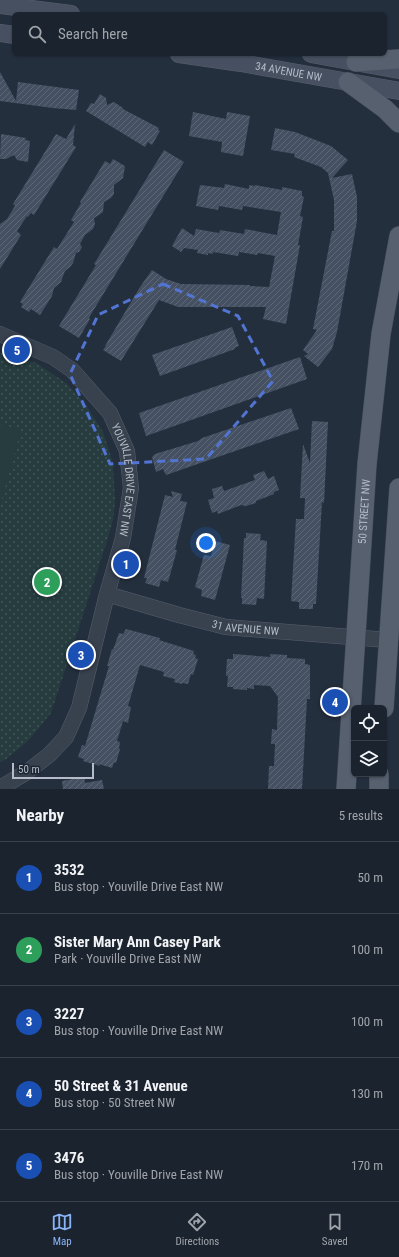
<!DOCTYPE html>
<html lang="en">
<head>
<meta charset="utf-8">
<style>
  :root { --surface:#1b232e; --page:#242b36; --text:#f1f3f6; --muted:#a0a4aa; --line:#39404a; --accent:#8ab4f8 }
  body { margin:0; font-family:"Roboto Condensed",sans-serif; background:var(--page); color:var(--text) }
  .controls { position:absolute; right:12px; bottom:12px; display:grid; overflow:hidden; border-radius:6px; box-shadow:0 1px 3px #0004 }
  .controls button { width:36px; height:36px; display:grid; place-items:center; padding:0; border:0; border-bottom:1px solid var(--line); background:var(--surface); color:var(--text); font:20px sans-serif }
  .scale { position:absolute; left:12px; bottom:10px; width:82px; box-sizing:border-box; padding-left:4px; border:2px solid #b4bcc9; border-top:0; font-size:11px; line-height:14px; white-space:nowrap; color:#b4bcc9; -webkit-text-stroke:3px #1d2633; paint-order:stroke }
  .you { position:absolute; left:206px; top:543px; width:14px; height:14px; margin:-10px; border:3px solid #fff; border-radius:50%; background:#1a73e8; box-shadow:0 0 0 6px #1a73e833 }
  .badge { display:grid; place-items:center; width:26px; height:26px; border-radius:50%; background:var(--accent); color:#fff; font-size:13px; font-weight:700 }
  .pin { position:absolute; translate:-50% -50%; border:2px solid #fff; box-shadow:0 1px 4px #0006 }
  .list { margin:0; padding:0; list-style:none }
  h2 { display:flex; justify-content:space-between; align-items:center; height:52px; margin:0; padding:0 16px; font-size:17px }
  h2 small { font-size:13px; font-weight:400; color:var(--muted) }
  .list li { display:grid; grid-template-columns:26px 1fr auto; gap:12px; align-items:center; box-sizing:border-box; height:72px; padding:0 16px; border-top:1px solid var(--line) }
  .list b { display:block; font-size:15px; white-space:nowrap }
  .list p { margin:0; font-size:13px; white-space:nowrap; color:var(--muted) }
  .list em { font-size:13px; font-style:normal; color:var(--muted) }
  .icon { flex:none; width:22px; height:22px; fill:none; stroke:currentColor; stroke-width:2; stroke-linecap:round; stroke-linejoin:round }
  .map { position:relative; flex:none; width:399px; height:789px; overflow:hidden }
  .search { position:absolute; background:var(--surface); box-shadow:0 1px 3px #0004; left:12px; right:12px; top:12px; height:44px; display:flex; align-items:center; gap:10px; box-sizing:border-box; padding:0 14px; border-radius:6px; color:var(--muted); font-size:15px }
  .sheet { height:412px; background:var(--surface) }
  nav { display:flex; justify-content:space-around; align-items:center; box-sizing:border-box; height:56px; border-top:1px solid var(--line); background:var(--surface); font-size:11px; color:var(--muted) }
  nav a { display:grid; justify-items:center; gap:2px }
  nav .on { color:var(--accent) }
  .map>svg:first-child { display:block }
  .park { fill:url(#park-dots) }
  .pitch { fill:#263c3f }
  .building { fill:url(#building-hatch) }
  .lines { fill:none; stroke-linecap:round; stroke-linejoin:round }
  .tertiary-casing { stroke:#565f6c; stroke-width:16 }
  .secondary-casing { stroke:#565f6c; stroke-width:18 }
  .primary-casing { stroke:#414a57; stroke-width:20 }
  .tertiary { stroke:#38414e; stroke-width:15 }
  .secondary { stroke:#465061; stroke-width:17 }
  .primary { stroke:#56606e; stroke-width:19 }
  .marked { fill:none; stroke:#5274d3; stroke-width:3; stroke-dasharray:8 5; stroke-linejoin:round }
  .labels { text-anchor:middle; dominant-baseline:central; stroke-width:3; stroke-linejoin:round; paint-order:stroke }
  .street-label { font-size:11px; fill:#b4bcc9; stroke:#1d2633 }
</style>
</head>
<body>
<div class="map">
<svg width="399" height="789" viewBox="0 0 399 789">
  <defs>
    <pattern id="park-dots" width="8" height="8" patternUnits="userSpaceOnUse"><rect width="8" height="8" fill="#263c3f"/><path d="M2 2h.1M6 6h.1" fill="none" stroke="#435659" stroke-width="1.8" stroke-linecap="round"/></pattern>
    <pattern id="building-hatch" width="6" height="6" patternUnits="userSpaceOnUse"><rect width="6" height="6" fill="#455162"/><path d="M-1 1l2-2M0 6l6-6M5 7l2-2" fill="none" stroke="#5d6877"/></pattern>
  </defs>
  <rect width="100%" height="100%" fill="#242f3e"/>
  <path class="park" d="M 0,352 L 36,363 L 66,383 L 86,405 L 103,432 L 113,463 L 115,501 L 113,520 L 107,541 L 51,713 L 29,740 L 5,760 L 0,762 Z"/>
  <path class="pitch" d="M 0,425 L 21,430 L 0,506 Z"/>
  <path class="building" d="M 0,72 L 16,101 L 18,82 L 79,90 L 76,110 L 53,108 L 0,101 Z
    M 100,94 L 106,98 L 107,105 L 114,102 L 123,108 L 123,109 L 159,128 L 158,130 L 160,131 L 152,145 L 148,142 L 145,147 L 86,111 L 91,103 L 94,104 Z
    M 193,112 L 226,119 L 227,112 L 250,116 L 243,156 L 221,152 L 222,142 L 189,136 Z
    M 75,124 L 73,145 L 76,147 L 34,215 L 31,213 L 28,217 L 27,216 L 17,231 L 21,235 L 0,269 L 0,224 L 7,219 L 15,206 L 13,204 L 56,134 L 66,139 Z
    M 275,128 L 295,132 L 331,146 L 348,160 L 332,178 L 352,174 L 357,197 L 357,221 L 337,332 L 332,349 L 318,367 L 304,356 L 308,354 L 303,350 L 317,330 L 313,329 L 332,231 L 334,231 L 334,200 L 328,173 L 321,167 L 294,157 L 295,154 L 271,150 Z
    M 1,134 L 26,138 L 25,140 L 30,141 L 28,162 L 17,160 L 14,155 L 6,159 L 0,159 Z
    M 164,150 L 184,162 L 93,311 L 89,318 L 90,319 L 79,338 L 59,326 L 96,265 L 94,264 L 107,243 Z
    M 113,159 L 125,166 L 123,178 L 114,185 L 114,194 L 111,198 L 104,202 L 103,212 L 99,215 L 94,218 L 95,224 L 93,229 L 85,235 L 80,244 L 82,247 L 79,252 L 76,253 L 73,263 L 70,267 L 65,271 L 61,282 L 54,288 L 52,296 L 40,315 L 31,309 L 29,312 L 21,307 L 23,304 L 20,302 L 54,247 L 57,249 L 74,222 L 71,220 L 81,203 L 80,202 L 105,161 L 110,164 Z
    M 225,184 L 249,189 L 249,185 L 255,186 L 255,185 L 282,190 L 282,187 L 302,191 L 302,196 L 304,197 L 300,216 L 303,217 L 298,245 L 300,245 L 286,324 L 263,319 L 266,307 L 178,307 L 159,300 L 121,361 L 103,350 L 106,346 L 105,346 L 140,287 L 152,270 L 166,279 L 181,284 L 250,285 L 250,286 L 269,287 L 275,256 L 258,253 L 257,255 L 239,252 L 238,256 L 213,252 L 213,254 L 208,253 L 208,255 L 197,253 L 198,250 L 184,248 L 181,252 L 172,246 L 182,228 L 194,236 L 196,229 L 219,233 L 220,230 L 244,234 L 245,229 L 277,235 L 281,212 L 243,206 L 242,210 L 219,206 L 218,210 L 196,206 L 200,185 L 224,188 Z
    M 232,327 L 239,346 L 234,348 L 235,349 L 160,376 L 152,355 Z
    M 300,357 L 307,379 L 146,436 L 139,413 Z
    M 291,408 L 299,429 L 166,475 L 163,469 L 156,472 L 152,457 L 155,454 L 198,441 L 202,438 Z
    M 312,421 L 328,422 L 324,503 L 322,502 L 316,604 L 313,604 L 313,609 L 299,609 L 299,602 L 291,601 L 296,519 L 304,519 L 305,499 L 305,498 L 300,498 L 303,444 L 310,463 Z
    M 264,471 L 268,479 L 274,476 L 279,490 L 274,492 L 274,494 L 256,501 L 256,503 L 246,506 L 241,505 L 218,514 L 217,511 L 212,513 L 208,500 L 214,498 L 212,489 L 222,486 L 224,491 L 255,480 L 253,475 Z
    M 171,491 L 182,494 L 180,501 L 187,502 L 175,550 L 177,550 L 168,582 L 161,580 L 159,587 L 145,583 L 147,578 L 144,578 L 165,495 L 173,497 Z
    M 246,533 L 261,534 L 260,540 L 267,541 L 264,599 L 257,598 L 256,605 L 242,604 L 242,598 L 241,598 L 244,538 L 246,538 Z
    M 215,541 L 230,545 L 215,600 L 201,596 L 202,590 L 195,587 L 204,555 L 211,556 Z
    M 126,629 L 160,638 L 159,640 L 194,651 L 193,654 L 196,655 L 195,658 L 198,659 L 193,675 L 191,674 L 188,684 L 182,683 L 182,684 L 174,682 L 175,679 L 163,676 L 164,672 L 140,665 L 128,706 L 131,707 L 128,723 L 123,721 L 117,741 L 120,742 L 119,748 L 120,749 L 116,763 L 114,762 L 112,768 L 99,764 L 100,766 L 83,761 L 84,759 L 78,757 L 82,745 L 85,746 L 109,666 L 107,666 L 112,649 L 113,650 L 119,633 L 123,634 Z
    M 233,654 L 270,657 L 270,654 L 287,655 L 287,658 L 305,659 L 305,664 L 310,665 L 310,699 L 307,699 L 302,789 L 268,789 L 269,766 L 274,766 L 275,744 L 271,744 L 272,729 L 277,730 L 278,697 L 270,686 L 254,685 L 254,689 L 247,688 L 247,690 L 233,689 L 233,687 L 227,687 L 228,676 L 226,676 L 227,659 L 233,659 Z
    M 84,777 L 85,783 L 102,780 L 104,789 L 63,789 L 62,781 Z"/>
  <g class="lines">
    <defs>
      <g id="tertiary">
        <path id="s1" d="M 0,334 L 53,357 L 72,370 L 110,413 L 127,451 L 131,488 L 123,538 L 107,594 L 79,708 L 66,737 L 49,755 L 27,772 L 0,788"/>
        <path id="s2" d="M 107,594 L 179,615 L 226,627 L 388,640"/>
      </g>
      <g id="secondary">
        <path d="M 0,5 L 71,14"/>
        <path d="M 0,33 L 14,35"/>
        <path id="s3" d="M 179,54 L 241,63 L 399,91"/>
        <path d="M 311,54 L 399,70"/>
      </g>
      <g id="primary">
        <path d="M 356,62 L 399,59"/>
        <path d="M 348,82 L 385,109 L 399,123"/>
        <path d="M 384,708 L 399,488"/>
        <path id="s4" d="M 346,789 L 367,464 L 381,334 L 399,236"/>
        <path d="M 379,789 L 379,774"/>
      </g>
    </defs>
    <use href="#tertiary" class="tertiary-casing"/>
    <use href="#secondary" class="secondary-casing"/>
    <use href="#primary" class="primary-casing"/>
    <use href="#tertiary" class="tertiary"/>
    <use href="#secondary" class="secondary"/>
    <use href="#primary" class="primary"/>
  </g>
  <path class="marked" d="M 163,284 L 238,316 L 273,381 L 206,459 L 110,464 L 70,374 L 98,315 Z"/>
  <g class="labels">
    <g class="street-label">
      <text stroke="none"><textPath href="#s3" startOffset="111">34 AVENUE NW</textPath></text>
      <text stroke="none"><textPath href="#s1" startOffset="208">YOUVILLE DRIVE EAST NW</textPath></text>
      <text stroke="none"><textPath href="#s4" startOffset="278">50 STREET NW</textPath></text>
      <text stroke="none"><textPath href="#s2" startOffset="143">31 AVENUE NW</textPath></text>
    </g>
  </g>
</svg>
<div class="controls">
<button><svg class="icon" aria-label="locate" viewBox="0 0 24 24"><circle cx="12" cy="12" r="6"/><path d="M12 2v4M12 18v4M2 12h4M18 12h4"/></svg></button>
<button><svg class="icon" aria-label="layers" viewBox="0 0 24 24"><path d="M12 4l9 5-9 5-9-5zM3 14l9 5 9-5"/></svg></button>
</div>
<div class="scale">50 m</div>
<div class="you"></div>
<div class="pin badge" style="left:126px;top:564px;background:#1a4fb4">1</div>
<div class="pin badge" style="left:47px;top:582px;background:#2e9e5b">2</div>
<div class="pin badge" style="left:81px;top:655px;background:#1a4fb4">3</div>
<div class="pin badge" style="left:335px;top:702px;background:#1a4fb4">4</div>
<div class="pin badge" style="left:17px;top:350px;background:#1a4fb4">5</div>
<div class="search"><svg class="icon" aria-label="search" viewBox="0 0 24 24"><circle cx="10" cy="10" r="6"/><path d="M15 15l6 6"/></svg>Search here</div>
</div>
<section class="sheet">
<h2>Nearby<small>5 results</small></h2>
<ul class="list">
<li><span class="badge" style="background:#1a4fb4">1</span><div><b>3532</b><p>Bus stop · Youville Drive East NW</p></div><em>50 m</em></li>
<li><span class="badge" style="background:#2e9e5b">2</span><div><b>Sister Mary Ann Casey Park</b><p>Park · Youville Drive East NW</p></div><em>100 m</em></li>
<li><span class="badge" style="background:#1a4fb4">3</span><div><b>3227</b><p>Bus stop · Youville Drive East NW</p></div><em>100 m</em></li>
<li><span class="badge" style="background:#1a4fb4">4</span><div><b>50 Street &amp; 31 Avenue</b><p>Bus stop · 50 Street NW</p></div><em>130 m</em></li>
<li><span class="badge" style="background:#1a4fb4">5</span><div><b>3476</b><p>Bus stop · Youville Drive East NW</p></div><em>170 m</em></li>
</ul>
</section>
<nav>
<a class="on"><svg class="icon" aria-label="map" viewBox="0 0 24 24"><path d="M3 6l6-2 6 2 6-2v14l-6 2-6-2-6 2zM9 4v14M15 6v14"/></svg>Map</a>
<a><svg class="icon" aria-label="directions" viewBox="0 0 24 24"><path d="M12 3l9 9-9 9-9-9zM9 14v-3h6M13 9l2 2-2 2"/></svg>Directions</a>
<a><svg class="icon" aria-label="saved" viewBox="0 0 24 24"><path d="M7 4h10v16l-5-4-5 4z"/></svg>Saved</a>
</nav>
</body>
</html>
